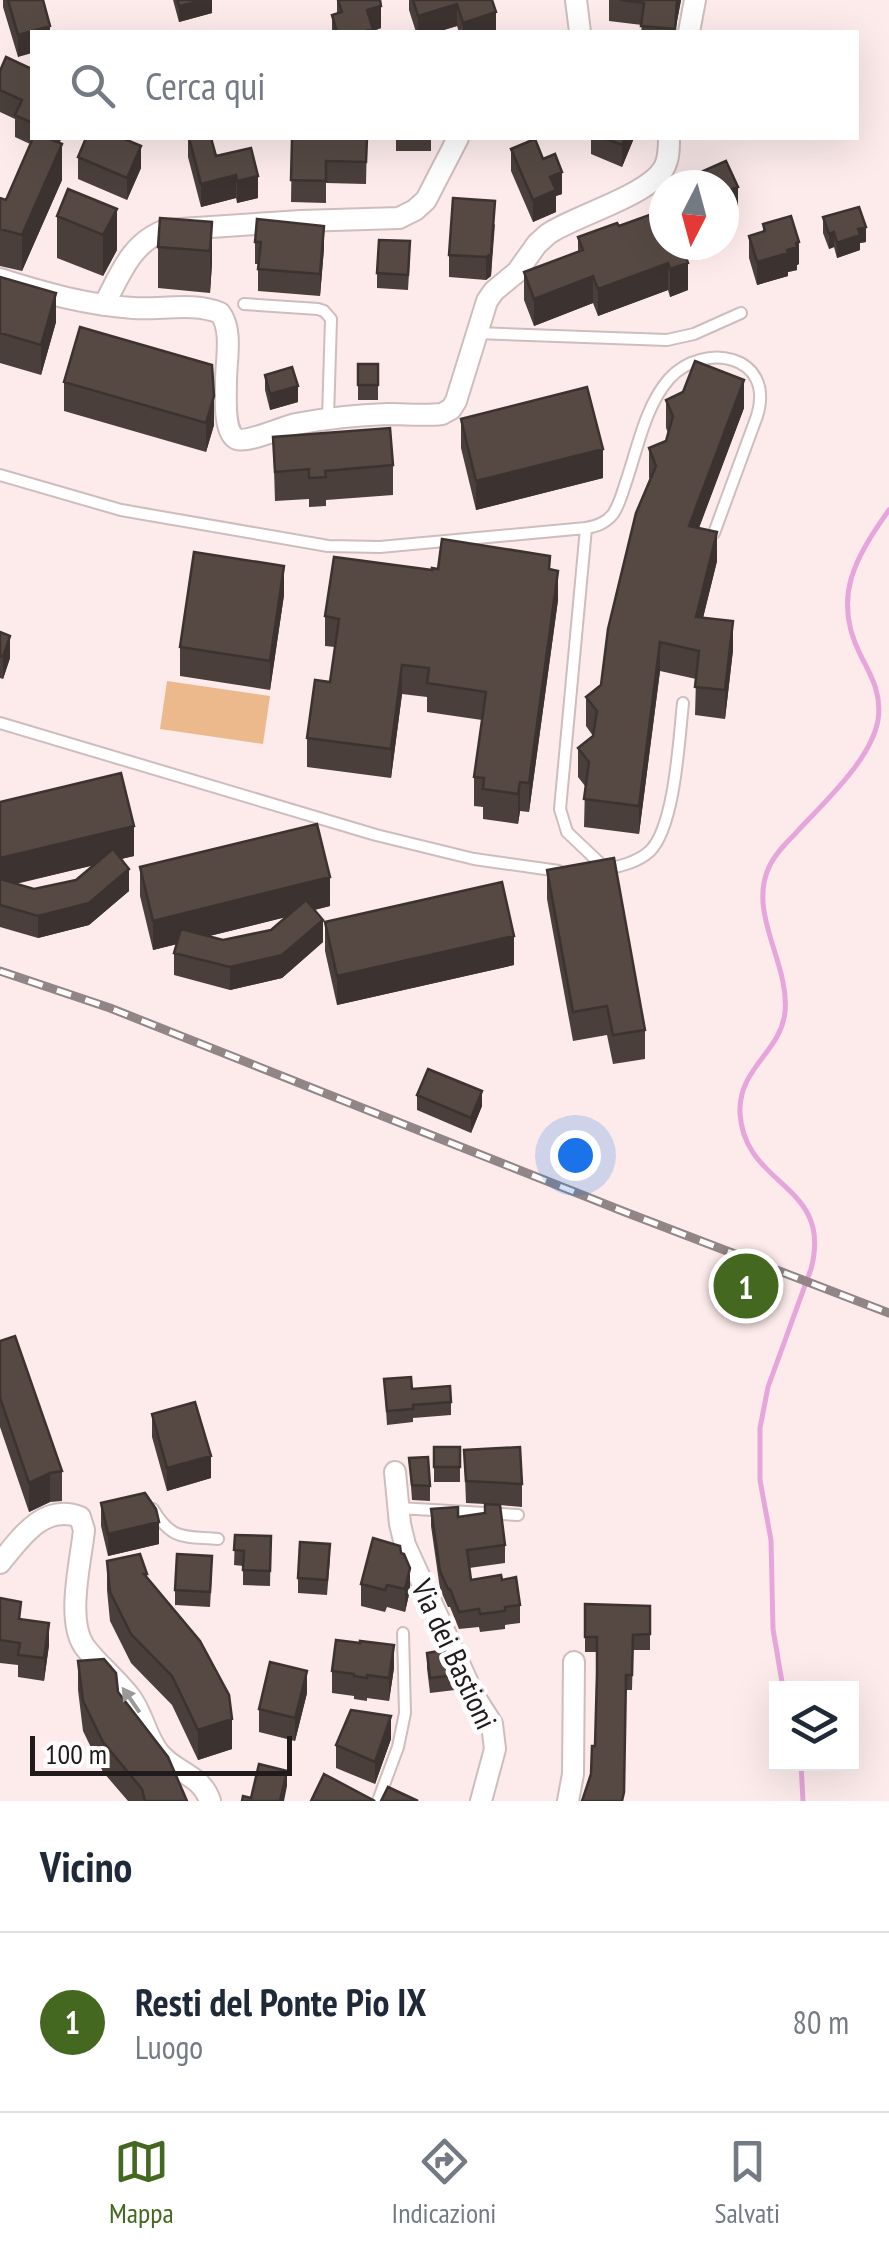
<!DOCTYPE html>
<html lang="it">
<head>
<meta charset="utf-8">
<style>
  :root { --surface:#fff; --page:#f6f6f7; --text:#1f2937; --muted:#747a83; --line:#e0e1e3; --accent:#456820 }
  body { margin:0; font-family:"PT Sans Narrow",sans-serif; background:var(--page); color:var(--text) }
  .controls { position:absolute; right:30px; bottom:30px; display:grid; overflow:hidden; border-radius:0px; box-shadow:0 10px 40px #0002 }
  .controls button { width:90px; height:90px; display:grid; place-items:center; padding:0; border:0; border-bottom:2px solid var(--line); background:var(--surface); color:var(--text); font:50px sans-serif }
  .compass { position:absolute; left:649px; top:170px; width:90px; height:90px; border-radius:50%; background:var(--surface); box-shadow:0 10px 40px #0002; rotate:186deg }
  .scale { position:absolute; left:30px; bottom:25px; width:262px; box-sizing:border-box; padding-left:10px; border:5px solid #201a1a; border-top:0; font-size:28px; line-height:35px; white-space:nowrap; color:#201a1a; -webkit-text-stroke:8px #fdfdfd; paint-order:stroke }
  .you { position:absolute; left:575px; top:1155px; width:35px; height:35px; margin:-25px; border:8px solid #fff; border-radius:50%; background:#1a73e8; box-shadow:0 0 0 15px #1a73e833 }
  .badge { display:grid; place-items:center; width:65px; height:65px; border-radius:50%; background:var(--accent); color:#fff; font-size:32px; font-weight:700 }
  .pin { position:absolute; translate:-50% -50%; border:5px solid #fff; box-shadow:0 2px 10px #0006 }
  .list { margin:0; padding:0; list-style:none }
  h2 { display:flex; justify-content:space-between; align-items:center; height:130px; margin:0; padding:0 40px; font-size:42px }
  h2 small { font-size:32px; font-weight:400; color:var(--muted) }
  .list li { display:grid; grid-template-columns:65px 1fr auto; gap:30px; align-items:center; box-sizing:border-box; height:180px; padding:0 40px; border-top:2px solid var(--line) }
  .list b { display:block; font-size:38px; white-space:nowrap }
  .list p { margin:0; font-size:32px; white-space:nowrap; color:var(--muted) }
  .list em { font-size:32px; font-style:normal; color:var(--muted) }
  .icon { flex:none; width:55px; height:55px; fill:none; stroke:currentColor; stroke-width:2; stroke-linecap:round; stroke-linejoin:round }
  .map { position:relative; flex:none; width:889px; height:1801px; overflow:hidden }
  .search { position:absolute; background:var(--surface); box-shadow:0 10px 40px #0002; left:30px; right:30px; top:30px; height:110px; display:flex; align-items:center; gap:25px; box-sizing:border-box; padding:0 35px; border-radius:0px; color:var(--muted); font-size:38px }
  .sheet { height:310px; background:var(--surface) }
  nav { display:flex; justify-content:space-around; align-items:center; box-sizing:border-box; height:140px; border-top:2px solid var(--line); background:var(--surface); font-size:28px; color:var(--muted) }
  nav a { display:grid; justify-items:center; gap:5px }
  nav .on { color:var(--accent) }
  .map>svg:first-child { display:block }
  .green { fill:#ebb98c }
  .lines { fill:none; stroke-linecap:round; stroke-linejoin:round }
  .stream { stroke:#e6a5db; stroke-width:5 }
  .service-casing { stroke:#cebdbd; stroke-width:14 }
  .minor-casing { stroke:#cebdbd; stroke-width:24 }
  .service { stroke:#fff; stroke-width:10 }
  .minor { stroke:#fff; stroke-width:20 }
  .rail-casing { stroke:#918585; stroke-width:9 }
  .rail { stroke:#fdfdfd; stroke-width:5; stroke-dasharray:15; stroke-linecap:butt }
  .wall { fill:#4a3f3a; fill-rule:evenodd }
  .shaded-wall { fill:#3c3330 }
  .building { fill:#564944; stroke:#3c3330; stroke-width:2.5 }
  .oneway { fill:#9b9898 }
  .labels { text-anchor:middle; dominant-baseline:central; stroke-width:10; stroke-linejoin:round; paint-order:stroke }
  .street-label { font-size:30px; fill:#201a1a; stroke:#fdfdfd }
</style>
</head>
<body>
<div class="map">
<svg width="889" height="1801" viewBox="0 0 889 1801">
  <rect width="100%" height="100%" fill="#fdebeb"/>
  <path class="green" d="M 167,681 L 270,696 L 263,744 L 160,729 Z"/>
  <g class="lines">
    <path class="stream" d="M 783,1688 L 773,1629 L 771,1540 L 760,1480 L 760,1428 L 768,1387 L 811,1269 C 834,1183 744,1188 740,1113 C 738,1068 781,1052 785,1012 C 790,963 746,912 770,865 C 776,853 785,844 794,835 C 821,805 871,761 878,720 C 882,695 872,677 861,656 C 831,598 855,558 889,510
      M 801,1764 L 803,1801"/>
    <defs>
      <path id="service" d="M 244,304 L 318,309 L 324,311 L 331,319 L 328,418
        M 477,333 L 667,340 L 694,334 L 741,313
        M 0,475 L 121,510 L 328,546 L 380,547 L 586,528
        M 0,723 L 376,835 L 474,859 L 559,871
        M 606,869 C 621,866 638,862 650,851 C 675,826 679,739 683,703
        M 606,869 L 567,832 L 560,809 L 586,528 C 597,526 606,523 613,514 C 620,504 623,490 627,479 C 638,446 646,405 669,379 C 703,341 776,354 757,416 L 714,533
        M 399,1508 L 518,1515
        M 153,1509 C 172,1541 184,1536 218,1539
        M 378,1801 L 398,1747 L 405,1713 L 403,1633"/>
      <path id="minor" d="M 576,0 L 580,32
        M 689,32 L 695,0
        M 0,279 C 44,293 87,305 133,308 C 161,310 194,302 220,313 C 233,329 226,361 226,381 C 226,394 223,433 237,439 C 247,443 283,427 296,424 C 327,418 357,415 388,414 C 406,414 424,416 442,414 L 451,409 L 456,401 L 487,301 L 494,291 L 517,272 L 537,244 L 548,234 C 576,215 648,196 664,168 C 669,159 669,148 669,138
        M 104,305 C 120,275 131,242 166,230 L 301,221 L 399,218 L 415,210 L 426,200 L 458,138
        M 395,1472 L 400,1524 L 405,1545 L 473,1694 L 492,1724 L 495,1749 L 481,1801
        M 0,1563 C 20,1539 43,1503 80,1517 L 84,1530 C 81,1561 66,1619 84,1646 C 98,1665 117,1679 131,1698 C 144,1716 146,1738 160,1754 C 176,1773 202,1775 210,1801
        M 568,1801 L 573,1774 L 574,1662"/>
    </defs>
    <use href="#service" class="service-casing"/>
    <use href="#minor" class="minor-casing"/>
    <use href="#service" class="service"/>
    <use href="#minor" class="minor"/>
    <defs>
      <path id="rail" d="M 0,971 L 110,1008 L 625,1212 L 889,1313"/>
    </defs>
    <use href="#rail" class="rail-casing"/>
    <use href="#rail" class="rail"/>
  </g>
  <path class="wall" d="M 3,0 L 43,0 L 50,32 L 18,57 L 3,7 Z
    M 173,0 L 212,0 L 212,13 L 179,22 Z
    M 337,0 L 380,0 L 381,28 L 373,31 L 373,32 L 332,32 L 332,15 L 337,14 Z
    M 409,0 L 492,0 L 496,32 L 459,32 L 457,26 L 437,32 L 416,32 L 409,10 Z
    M 609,0 L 681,0 L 675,32 L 641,32 L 642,25 L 609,21 Z
    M 32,69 L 32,138 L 62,138 L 60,142 L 62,180 L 22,271 L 0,266 L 0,198 L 6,200 L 30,144 L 15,137 L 15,119 L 0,112 L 0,71 Z
    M 188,138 L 216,156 L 258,198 L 237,203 L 236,198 L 201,207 L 188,157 Z
    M 367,138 L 366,184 L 326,183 L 326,203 L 291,202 L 292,139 Z
    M 396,138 L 431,138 L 431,151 L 396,151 Z
    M 591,138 L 641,138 L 640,140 L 634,138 L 622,167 L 591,154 Z
    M 511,149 L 562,194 L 556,196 L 556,212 L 533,222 L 511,171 Z
    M 78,157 L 141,168 L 127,200 L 78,179 Z
    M 68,189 L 117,250 L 103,276 L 57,258 L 57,216 Z
    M 652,214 L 688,290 L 670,297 L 668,290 L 598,316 L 593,303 L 534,326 L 524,300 L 524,272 L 578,252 L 578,237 L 619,226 Z
    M 823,217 L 866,242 L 860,243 L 860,250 L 837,258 L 834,247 L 829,249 L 823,233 Z
    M 212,222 L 212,263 L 210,293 L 158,288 L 158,247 Z
    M 495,224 L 491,276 L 486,280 L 449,277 L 449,255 Z
    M 763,224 L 799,264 L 797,265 L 797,270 L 788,272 L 788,276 L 757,285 L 749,258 L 749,236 L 763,232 Z
    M 255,242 L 324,248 L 320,296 L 258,291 L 258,264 L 255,264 Z
    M 410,256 L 408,290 L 377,288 L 377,273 Z
    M 0,277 L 56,322 L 41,375 L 0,363 Z
    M 358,364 L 378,364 L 378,400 L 358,400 Z
    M 265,375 L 298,402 L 270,410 L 265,390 Z
    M 64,382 L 214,425 L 206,452 L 64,411 Z
    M 666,400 L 744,408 L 699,528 L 717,561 L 703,618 L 733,650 L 725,719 L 695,715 L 696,679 L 660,671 L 639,834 L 584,827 L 585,786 L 578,777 L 578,748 L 593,736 L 586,726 L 586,697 L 601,685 L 650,480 L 649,477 L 649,448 L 666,441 L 668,433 L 666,428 Z
    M 461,419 L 603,478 L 476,510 L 461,448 Z
    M 273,437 L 393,465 L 393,495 L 326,500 L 326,506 L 309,507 L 309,499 L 275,501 Z
    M 550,569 L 558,600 L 529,812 L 520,811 L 518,824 L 483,819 L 483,807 L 474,806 L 474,777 L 482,720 L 427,712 L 427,697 L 402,694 L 391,778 L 307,767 L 307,738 L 330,682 L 335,647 L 325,646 L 325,616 L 432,570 Z
    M 284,595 L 270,690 L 180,676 L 180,647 Z
    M 0,632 L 10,658 L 3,679 L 0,678 Z
    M 0,802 L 134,856 L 121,859 L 129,891 L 89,925 L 38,938 L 0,927 ZM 94,865 L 76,880 L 34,889 L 16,884 Z
    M 140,867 L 330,906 L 314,910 L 323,942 L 282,978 L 230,990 L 174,975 L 174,953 L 177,944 L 153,950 L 140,896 ZM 286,917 L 271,930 L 223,940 L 209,936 Z
    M 547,870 L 645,1030 L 645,1059 L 613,1064 L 607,1035 L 573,1041 L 547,899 Z
    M 325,922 L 514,965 L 337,1005 L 325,951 Z
    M 417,1095 L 482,1106 L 471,1133 L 417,1110 Z
    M 0,1341 L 62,1471 L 62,1501 L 50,1502 L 29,1512 L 0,1427 Z
    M 384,1379 L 451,1402 L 451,1415 L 413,1418 L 413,1422 L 387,1425 Z
    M 152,1414 L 211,1478 L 167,1491 L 152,1437 Z
    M 434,1447 L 460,1447 L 460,1482 L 434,1482 Z
    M 464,1450 L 522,1484 L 522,1507 L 500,1505 L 505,1545 L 505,1563 L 469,1568 L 471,1580 L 502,1580 L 520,1605 L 520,1623 L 505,1625 L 505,1629 L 480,1632 L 479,1627 L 459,1629 L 450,1607 L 448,1607 L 440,1589 L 431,1526 L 431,1509 L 458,1517 L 485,1513 L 485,1504 L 466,1503 Z
    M 409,1458 L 430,1486 L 430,1501 L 412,1500 Z
    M 101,1503 L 159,1544 L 108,1556 L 101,1526 Z
    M 235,1535 L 271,1536 L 270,1586 L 243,1585 L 243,1566 L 234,1565 Z
    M 401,1553 L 410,1590 L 405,1612 L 387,1607 L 385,1612 L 361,1606 L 361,1584 Z
    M 330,1559 L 327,1595 L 298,1593 L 298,1578 Z
    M 107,1561 L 147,1574 L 147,1577 L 232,1749 L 198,1760 L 172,1705 L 131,1663 L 110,1621 L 107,1590 Z
    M 212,1571 L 210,1607 L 175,1605 L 175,1590 Z
    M 0,1598 L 49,1645 L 44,1681 L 18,1677 L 18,1665 L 0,1663 Z
    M 585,1604 L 650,1606 L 650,1650 L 633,1650 L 632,1690 L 626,1690 L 591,1774 L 595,1746 L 597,1652 L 585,1652 Z
    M 427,1653 L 455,1675 L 455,1690 L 430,1693 L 427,1668 Z
    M 78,1661 L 118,1692 L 187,1801 L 128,1801 L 103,1772 L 83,1731 L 78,1690 Z
    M 394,1668 L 389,1701 L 367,1698 L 367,1701 L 354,1699 L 354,1696 L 332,1693 L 332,1671 Z
    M 307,1693 L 295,1741 L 259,1732 L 259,1709 Z
    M 391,1739 L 375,1784 L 336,1768 L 336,1745 Z"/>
  <path class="shaded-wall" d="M 205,0 L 212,0 L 212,13 L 179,22 L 179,6 Z
    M 677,0 L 681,0 L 675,32 L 675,7 Z
    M 457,4 L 457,26 L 437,32 L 418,32 L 418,16 Z
    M 381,6 L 381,28 L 373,31 L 373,32 L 363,32 L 367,10 Z
    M 496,12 L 496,32 L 463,32 L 463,23 Z
    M 50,26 L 50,32 L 32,32 L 32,53 L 18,57 L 18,35 Z
    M 625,138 L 634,138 L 622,167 L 622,145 Z
    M 62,144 L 62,180 L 22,271 L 22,235 Z
    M 141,146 L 141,168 L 127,200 L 127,178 Z
    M 562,172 L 562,194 L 556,196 L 556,212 L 533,222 L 533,200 L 550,177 Z
    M 236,175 L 236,198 L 201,207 L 201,184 Z
    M 258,176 L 258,198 L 237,203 L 237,181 Z
    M 738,187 L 738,209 L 733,211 L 731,236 L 726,238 L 726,244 L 704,254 L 704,245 L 724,245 L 725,201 L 729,190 Z
    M 495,201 L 491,276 L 486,280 L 486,257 Z
    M 117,209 L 117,250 L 103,276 L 103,235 Z
    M 212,222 L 212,263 L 210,293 L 210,251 Z
    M 324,226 L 324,248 L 320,296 L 320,274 Z
    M 866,227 L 866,242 L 860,243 L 860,250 L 837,258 L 837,243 L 858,229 Z
    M 834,232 L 834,247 L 829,249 L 829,234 Z
    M 799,242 L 799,264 L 797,265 L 797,270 L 788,272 L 788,276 L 757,285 L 757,262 L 787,250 Z
    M 668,263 L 668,290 L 598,316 L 598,289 Z
    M 688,263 L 688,290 L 670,297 L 670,269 Z
    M 593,276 L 593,303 L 534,326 L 534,299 Z
    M 56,293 L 56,322 L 41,375 L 41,345 Z
    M 744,380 L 744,408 L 689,554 L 689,526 Z
    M 298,386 L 298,402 L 270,410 L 270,394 Z
    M 214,396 L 214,425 L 206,452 L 206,423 Z
    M 603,449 L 603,478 L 476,510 L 476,481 Z
    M 717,532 L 717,561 L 696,646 L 696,617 Z
    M 284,566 L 284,595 L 270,690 L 270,661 Z
    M 558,571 L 558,600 L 529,812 L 529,783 Z
    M 733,621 L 733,650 L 725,719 L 725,690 Z
    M 10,636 L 10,658 L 3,679 L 3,657 Z
    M 660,642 L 660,671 L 639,834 L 639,806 Z
    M 402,665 L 402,694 L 391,778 L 391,749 Z
    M 520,782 L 520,811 L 518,824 L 518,794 Z
    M 134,826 L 134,856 L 0,887 L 0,858 Z
    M 129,869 L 129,891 L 89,925 L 38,938 L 38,916 Z
    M 330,877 L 330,906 L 153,950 L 153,921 Z
    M 323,920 L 323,942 L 282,978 L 230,990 L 230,967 Z
    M 514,936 L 514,965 L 337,1005 L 337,976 Z
    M 482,1091 L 482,1106 L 471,1133 L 471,1118 Z
    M 211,1456 L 211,1478 L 167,1491 L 167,1468 Z
    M 50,1473 L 50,1502 L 29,1512 L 29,1483 Z
    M 159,1522 L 159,1544 L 108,1556 L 108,1534 Z
    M 410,1568 L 410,1590 L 405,1612 L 405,1589 Z
    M 49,1623 L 49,1645 L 44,1681 L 44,1658 Z
    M 394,1645 L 394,1668 L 389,1701 L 389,1678 Z
    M 307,1671 L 307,1693 L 295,1741 L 295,1718 Z
    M 391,1716 L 391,1739 L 375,1784 L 375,1762 Z
    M 232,1719 L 232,1749 L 198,1760 L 198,1730 Z
    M 287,1771 L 287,1786 L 284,1801 L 280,1801 Z"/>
  <path class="building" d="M 8,0 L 43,0 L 50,26 L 18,35 Z
    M 177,0 L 205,0 L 179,6 Z
    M 338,0 L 380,0 L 381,6 L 367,10 L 373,29 L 363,32 L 337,32 L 332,15 L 342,12 Z
    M 413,0 L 492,0 L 496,12 L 463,23 L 457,4 L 418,16 Z
    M 620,0 L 677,0 L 675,29 L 641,26 L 644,3 Z
    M 6,57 L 32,69 L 32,123 L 15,115 L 22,100 L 0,90 L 0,71 Z
    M 33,138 L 48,138 L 62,144 L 22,235 L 0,229 L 0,198 L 6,200 Z
    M 86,138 L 122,138 L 141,146 L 127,178 L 78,157 Z
    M 189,138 L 211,138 L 216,156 L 251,148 L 258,176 L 237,181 L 236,175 L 201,184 Z
    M 298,138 L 367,138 L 366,162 L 326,161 L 326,181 L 291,180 L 292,139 Z
    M 604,138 L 625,138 L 622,145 Z
    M 535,139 L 543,159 L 555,154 L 562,172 L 550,177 L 556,190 L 533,200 L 511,149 Z
    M 726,161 L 738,187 L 729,190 L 733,198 L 725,201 L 731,214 L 724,216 L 726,222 L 724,223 L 724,185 L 689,184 L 706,177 L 703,171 Z
    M 68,189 L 117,209 L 103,235 L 57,216 Z
    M 453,198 L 495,201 L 491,254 L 486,257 L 449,255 Z
    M 859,207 L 866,227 L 858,229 L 860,235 L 837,243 L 834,232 L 829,234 L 823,217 Z
    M 652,214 L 656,223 L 664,220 L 664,245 L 682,245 L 688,263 L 670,269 L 668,263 L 598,289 L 593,276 L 534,299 L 524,272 L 583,250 L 578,237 L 617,223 L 619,226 Z
    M 791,216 L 799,242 L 796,243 L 797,247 L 787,250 L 788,253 L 757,262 L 749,236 L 765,231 L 763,224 Z
    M 160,218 L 212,222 L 210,251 L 158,247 Z
    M 257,219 L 324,226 L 320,274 L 258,269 L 261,242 L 255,242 Z
    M 379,240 L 410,241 L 408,275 L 377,273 Z
    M 0,277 L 56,293 L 41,345 L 0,333 Z
    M 80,327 L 212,365 L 214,396 L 206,423 L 64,382 Z
    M 695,361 L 744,380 L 689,526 L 717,532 L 696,617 L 733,621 L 725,690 L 695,687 L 699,651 L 660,642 L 639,806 L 584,799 L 589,762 L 578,748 L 593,736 L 597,711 L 586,697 L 601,685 L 608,629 L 636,513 L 656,466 L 649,448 L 666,441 L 673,416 L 666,400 L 683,392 Z
    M 358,364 L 378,364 L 378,385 L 358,385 Z
    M 292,367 L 298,386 L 270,394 L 265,375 Z
    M 587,387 L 603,449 L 476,481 L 461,419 Z
    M 390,428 L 393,465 L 325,471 L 326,477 L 309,478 L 309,469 L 275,472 L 273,437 Z
    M 442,539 L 550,556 L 549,569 L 558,571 L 529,783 L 520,782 L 518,794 L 483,789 L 484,778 L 474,777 L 486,692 L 427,683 L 429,668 L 402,665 L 391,749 L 307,738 L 315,680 L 330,682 L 339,619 L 325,616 L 334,557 L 432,570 L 432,568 L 438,569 Z
    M 194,552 L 284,566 L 270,661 L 180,647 Z
    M 0,632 L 10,636 L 3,657 L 0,656 Z
    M 121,773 L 134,826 L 0,858 L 0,802 Z
    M 317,824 L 330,877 L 153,921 L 140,867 Z
    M 113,849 L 129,869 L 89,903 L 38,916 L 0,905 L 0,879 L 34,889 L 76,880 Z
    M 614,858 L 645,1030 L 613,1035 L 607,1006 L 573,1012 L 547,870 Z
    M 502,882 L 514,936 L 337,976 L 325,922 Z
    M 306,900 L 323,920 L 282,955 L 230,967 L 174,953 L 181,929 L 223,940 L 271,930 Z
    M 428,1069 L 482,1091 L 471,1118 L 417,1095 Z
    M 15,1336 L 62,1471 L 50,1473 L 29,1483 L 0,1398 L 0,1341 Z
    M 411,1377 L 412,1389 L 450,1386 L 451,1402 L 413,1405 L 413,1409 L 387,1411 L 384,1379 Z
    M 195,1402 L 211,1456 L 167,1468 L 152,1414 Z
    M 434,1447 L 460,1447 L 460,1467 L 434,1467 Z
    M 520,1447 L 522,1484 L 466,1481 L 464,1450 Z
    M 428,1457 L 430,1486 L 412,1485 L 409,1458 Z
    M 145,1493 L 156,1509 L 159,1522 L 108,1534 L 101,1503 Z
    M 485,1504 L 500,1505 L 505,1545 L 467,1550 L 471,1580 L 501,1575 L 502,1580 L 516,1577 L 520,1605 L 505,1607 L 505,1611 L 480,1614 L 479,1609 L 459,1612 L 450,1589 L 448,1589 L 440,1571 L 431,1509 L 458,1507 L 458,1517 L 485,1513 Z
    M 235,1535 L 271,1536 L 270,1571 L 243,1570 L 244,1551 L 234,1550 Z
    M 373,1538 L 400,1546 L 401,1553 L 404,1554 L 410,1568 L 405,1589 L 387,1585 L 385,1590 L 361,1584 Z
    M 300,1542 L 330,1544 L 327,1580 L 298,1578 Z
    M 140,1554 L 147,1574 L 144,1574 L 200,1641 L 229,1695 L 232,1719 L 198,1730 L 172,1676 L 131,1634 L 110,1592 L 107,1561 Z
    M 177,1554 L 212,1556 L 210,1592 L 175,1590 Z
    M 0,1598 L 21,1602 L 19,1619 L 49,1623 L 44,1658 L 18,1655 L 20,1643 L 0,1640 Z
    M 585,1604 L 650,1606 L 650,1634 L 633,1635 L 632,1675 L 626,1675 L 624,1792 L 622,1801 L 582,1801 L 591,1774 L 592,1746 L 595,1746 L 597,1674 L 597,1637 L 585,1637 Z
    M 336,1640 L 360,1643 L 360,1641 L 394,1645 L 389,1678 L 367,1675 L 367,1678 L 354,1676 L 354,1674 L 332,1671 Z
    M 445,1650 L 455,1675 L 430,1678 L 427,1653 Z
    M 104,1659 L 116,1673 L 118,1692 L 168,1757 L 187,1801 L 145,1801 L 142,1789 L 103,1742 L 83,1701 L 78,1661 Z
    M 270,1662 L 307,1671 L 295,1718 L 259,1709 Z
    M 351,1710 L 391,1716 L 375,1762 L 336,1745 Z
    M 259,1764 L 287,1771 L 280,1801 L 242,1801 L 243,1796 L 251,1798 Z
    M 324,1774 L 375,1801 L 311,1801 Z
    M 388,1787 L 418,1801 L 381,1801 Z"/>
  <defs><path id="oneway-solid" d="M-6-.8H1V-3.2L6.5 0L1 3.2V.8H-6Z" transform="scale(2.5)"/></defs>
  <use class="oneway" href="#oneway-solid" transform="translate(131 1700) rotate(-125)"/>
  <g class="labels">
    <g class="street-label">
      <text transform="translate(455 1654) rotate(65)">Via dei Bastioni</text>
    </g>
  </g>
</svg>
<div class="controls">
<button><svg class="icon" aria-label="layers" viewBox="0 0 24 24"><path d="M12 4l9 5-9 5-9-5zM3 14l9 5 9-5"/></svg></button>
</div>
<svg class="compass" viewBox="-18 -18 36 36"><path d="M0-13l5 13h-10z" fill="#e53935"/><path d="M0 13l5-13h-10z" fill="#747a83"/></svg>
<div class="scale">100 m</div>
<div class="you"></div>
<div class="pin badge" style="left:746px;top:1286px">1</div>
<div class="search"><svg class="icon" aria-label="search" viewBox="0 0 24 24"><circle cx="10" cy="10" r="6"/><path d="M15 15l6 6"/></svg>Cerca qui</div>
</div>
<section class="sheet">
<h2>Vicino<small></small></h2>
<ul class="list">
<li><span class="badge">1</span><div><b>Resti del Ponte Pio IX</b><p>Luogo</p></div><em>80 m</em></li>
</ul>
</section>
<nav>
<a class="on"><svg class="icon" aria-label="map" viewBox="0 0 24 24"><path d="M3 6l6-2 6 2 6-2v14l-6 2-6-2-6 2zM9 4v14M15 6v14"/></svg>Mappa</a>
<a><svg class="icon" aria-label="directions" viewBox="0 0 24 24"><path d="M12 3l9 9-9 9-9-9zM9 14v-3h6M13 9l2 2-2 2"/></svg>Indicazioni</a>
<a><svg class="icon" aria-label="saved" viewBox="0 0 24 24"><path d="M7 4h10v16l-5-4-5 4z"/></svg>Salvati</a>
</nav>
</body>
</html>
